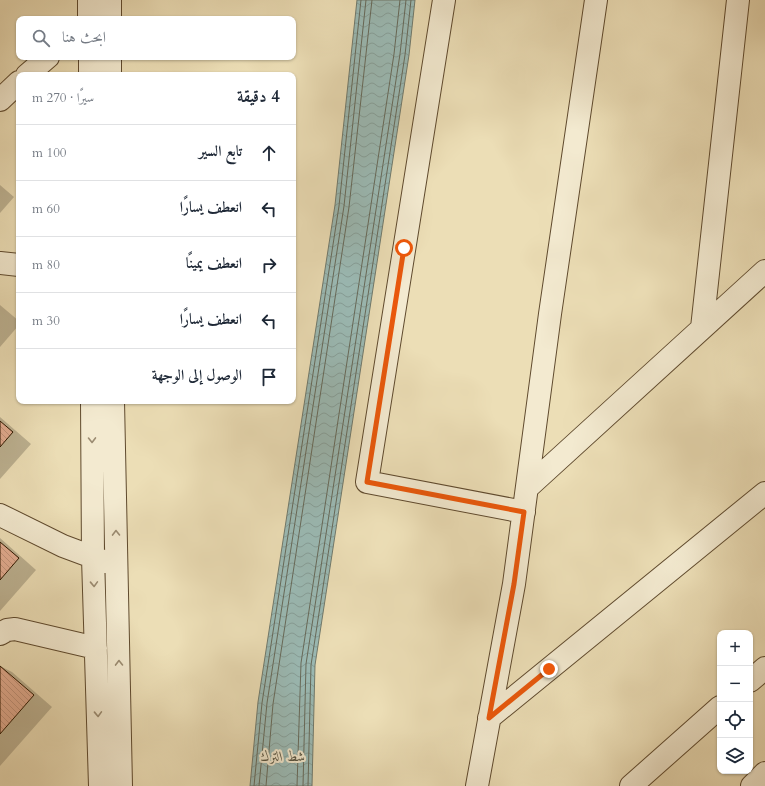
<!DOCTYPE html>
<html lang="ar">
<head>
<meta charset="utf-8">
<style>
  :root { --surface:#fff; --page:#f6f6f7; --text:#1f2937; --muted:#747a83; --line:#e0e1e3 }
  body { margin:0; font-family:Cardo,Amiri,serif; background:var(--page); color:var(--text); direction:rtl }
  .controls { position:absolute; right:12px; bottom:12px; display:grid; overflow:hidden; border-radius:8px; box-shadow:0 1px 3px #0004 }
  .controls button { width:36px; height:36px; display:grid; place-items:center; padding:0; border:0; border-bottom:1px solid var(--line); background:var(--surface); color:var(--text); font:20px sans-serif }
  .stop { position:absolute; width:12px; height:12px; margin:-9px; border:3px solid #ea580c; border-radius:50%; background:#fff }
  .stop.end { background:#ea580c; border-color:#fff; box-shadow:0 1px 4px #0008 }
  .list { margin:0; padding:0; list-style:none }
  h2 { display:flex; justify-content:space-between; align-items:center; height:52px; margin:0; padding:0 16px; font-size:17px }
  h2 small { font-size:13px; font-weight:400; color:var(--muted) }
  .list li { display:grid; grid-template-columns:26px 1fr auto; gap:12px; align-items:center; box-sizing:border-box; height:56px; padding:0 16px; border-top:1px solid var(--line) }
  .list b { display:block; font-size:15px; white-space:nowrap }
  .list em { font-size:13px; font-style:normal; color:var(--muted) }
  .icon { flex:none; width:22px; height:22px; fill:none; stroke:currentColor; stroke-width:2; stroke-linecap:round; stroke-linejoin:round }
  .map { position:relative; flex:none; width:765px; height:786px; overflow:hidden; direction:ltr }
  .search { position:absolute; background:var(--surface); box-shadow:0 1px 3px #0004; left:16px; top:16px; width:280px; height:44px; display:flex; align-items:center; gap:10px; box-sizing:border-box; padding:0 14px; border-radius:8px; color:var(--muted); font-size:15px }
  .panel { position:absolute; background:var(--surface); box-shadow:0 1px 3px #0004; left:16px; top:72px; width:280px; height:332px; border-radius:8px; direction:rtl }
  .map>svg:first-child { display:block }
  .water { fill:url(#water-waves); stroke:#707a6d }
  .shadow { fill:#0003 }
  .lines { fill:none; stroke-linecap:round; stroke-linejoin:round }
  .shore { stroke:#666a5b; stroke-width:1 }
  .building { fill:url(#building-back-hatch); stroke:#301900 }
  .minor-casing { stroke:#5f4a2e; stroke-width:24 }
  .minor { stroke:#f3ead0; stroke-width:22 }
  .oneway { stroke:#9b8c72 }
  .route { stroke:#ea580c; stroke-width:5 }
  .labels { text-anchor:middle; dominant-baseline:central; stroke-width:4; stroke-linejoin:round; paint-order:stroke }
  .water-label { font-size:14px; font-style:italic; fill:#555240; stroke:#f3ead0 }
</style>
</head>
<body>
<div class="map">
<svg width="765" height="786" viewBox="0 0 765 786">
  <defs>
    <pattern id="water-waves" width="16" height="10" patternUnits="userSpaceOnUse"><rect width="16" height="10" fill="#9bbbb6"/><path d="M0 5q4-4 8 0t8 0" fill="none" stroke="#86a09b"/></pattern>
    <pattern id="building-back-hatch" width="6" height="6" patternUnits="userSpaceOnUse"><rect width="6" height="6" fill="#e2ac90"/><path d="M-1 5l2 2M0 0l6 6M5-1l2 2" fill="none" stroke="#c2937a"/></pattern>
  </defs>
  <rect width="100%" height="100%" fill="#ecdeb6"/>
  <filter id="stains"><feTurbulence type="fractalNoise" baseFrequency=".005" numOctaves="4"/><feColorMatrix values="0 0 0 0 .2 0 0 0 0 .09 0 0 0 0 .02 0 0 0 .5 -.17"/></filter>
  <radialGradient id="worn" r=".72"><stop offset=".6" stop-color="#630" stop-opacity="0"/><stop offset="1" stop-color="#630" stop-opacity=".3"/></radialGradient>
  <path class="water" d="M 357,0 L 415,0 L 409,55 L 315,665 L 312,786 L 250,786 L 258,702 L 335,205 Z"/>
  <path class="shadow" d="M 0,185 L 14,197 L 0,213 Z
    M 0,305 L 19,321 L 19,325 L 0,347 Z
    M 0,417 L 31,444 L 0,479 Z
    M 0,538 L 36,570 L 0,611 Z
    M 0,666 L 12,672 L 52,707 L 0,766 Z"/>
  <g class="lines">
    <path class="shore" d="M 254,786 L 262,703 L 339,206 L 361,0
      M 259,786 L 267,703 L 344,206 L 366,0
      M 266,786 L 273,704 L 349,207 L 372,0
      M 297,786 L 301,663 L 394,54 L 400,0
      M 303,786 L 306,664 L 400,54 L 406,0
      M 308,786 L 311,665 L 405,55 L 411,0"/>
  </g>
  <path class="building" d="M 0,421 L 13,432 L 0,447 Z
    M 0,542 L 19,558 L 0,580 Z
    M 0,666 L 34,695 L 0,734 Z"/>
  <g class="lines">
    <defs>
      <path id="minor" d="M 89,0 L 89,19
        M 110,0 L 110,19
        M 444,0 L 367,482 L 524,512
        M 90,57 L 90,75
        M 110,57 L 110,75
        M 27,75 L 48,57
        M 0,100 L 19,82
        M 0,263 L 19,265
        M 702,328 L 738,0
        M 92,401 L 93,558 L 100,786
        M 113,401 L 121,786
        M 527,488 L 765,271
        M 0,515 L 63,546 L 106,562
        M 0,634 L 7,630 L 15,629 L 96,648
        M 750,681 L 765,668
        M 489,718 L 765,493
        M 477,786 L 514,584 L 550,314 L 596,0
        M 631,786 L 720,707
        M 752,786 L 765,773"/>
    </defs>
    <use href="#minor" class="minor-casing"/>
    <use href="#minor" class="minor"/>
  </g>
  <defs><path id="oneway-chevron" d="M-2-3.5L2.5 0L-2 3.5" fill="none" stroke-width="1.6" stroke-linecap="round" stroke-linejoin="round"/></defs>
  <g class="oneway">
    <use href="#oneway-chevron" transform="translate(92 440) rotate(89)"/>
    <use href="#oneway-chevron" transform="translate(116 533) rotate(-91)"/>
    <use href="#oneway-chevron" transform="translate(94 584) rotate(88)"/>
    <use href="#oneway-chevron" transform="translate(119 663) rotate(-91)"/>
    <use href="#oneway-chevron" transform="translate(98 714) rotate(88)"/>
  </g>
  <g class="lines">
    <path class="route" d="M 404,248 L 367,482 L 524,512 L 514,584 L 489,718 L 549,669"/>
  </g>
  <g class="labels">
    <g class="water-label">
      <text x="283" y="756">شط الترك</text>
    </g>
  </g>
  <rect width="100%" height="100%" filter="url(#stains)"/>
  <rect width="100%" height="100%" fill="url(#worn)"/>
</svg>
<div class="controls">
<button>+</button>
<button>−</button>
<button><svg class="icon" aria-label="locate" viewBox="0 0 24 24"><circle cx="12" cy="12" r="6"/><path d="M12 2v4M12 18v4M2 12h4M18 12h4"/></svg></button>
<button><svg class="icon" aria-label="layers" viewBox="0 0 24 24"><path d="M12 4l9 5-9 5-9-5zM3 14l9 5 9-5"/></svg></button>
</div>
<div class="stop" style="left:404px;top:248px"></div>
<div class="stop end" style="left:549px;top:669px"></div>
<div class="search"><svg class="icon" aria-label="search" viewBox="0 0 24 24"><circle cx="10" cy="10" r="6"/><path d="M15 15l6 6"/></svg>ابحث هنا</div>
<section class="panel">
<h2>4 دقيقة<small>سيرًا · 270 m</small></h2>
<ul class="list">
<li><svg class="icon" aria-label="ahead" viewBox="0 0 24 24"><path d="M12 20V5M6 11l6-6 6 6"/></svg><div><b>تابع السير</b></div><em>100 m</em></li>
<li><svg class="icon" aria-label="left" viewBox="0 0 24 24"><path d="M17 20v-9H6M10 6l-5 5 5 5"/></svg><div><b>انعطف يسارًا</b></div><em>60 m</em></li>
<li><svg class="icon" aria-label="right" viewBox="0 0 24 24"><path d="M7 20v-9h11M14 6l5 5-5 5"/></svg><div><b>انعطف يمينًا</b></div><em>80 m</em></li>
<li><svg class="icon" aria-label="left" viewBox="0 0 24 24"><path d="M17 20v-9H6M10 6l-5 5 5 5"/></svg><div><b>انعطف يسارًا</b></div><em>30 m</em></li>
<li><svg class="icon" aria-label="arrive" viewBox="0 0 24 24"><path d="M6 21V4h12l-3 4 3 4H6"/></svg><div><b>الوصول إلى الوجهة</b></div></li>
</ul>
</section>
</div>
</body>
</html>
